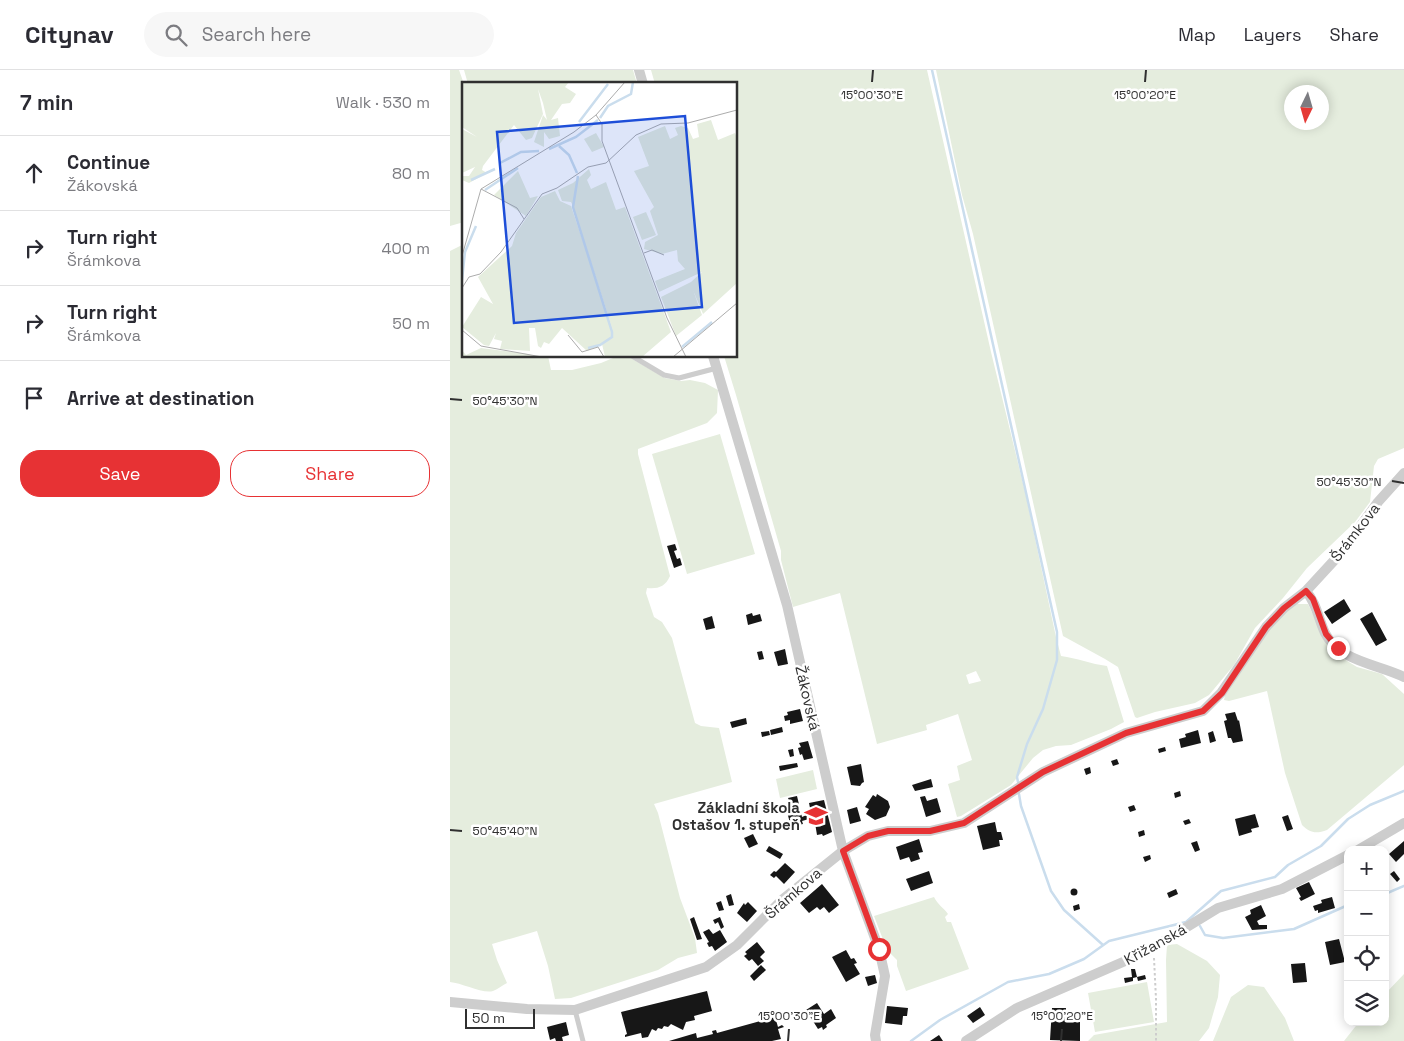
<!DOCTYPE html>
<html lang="en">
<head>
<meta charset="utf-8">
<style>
  :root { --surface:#fff; --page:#f7f7f7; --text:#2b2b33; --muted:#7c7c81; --line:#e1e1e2; --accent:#e73234 }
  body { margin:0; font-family:"Space Grotesk",sans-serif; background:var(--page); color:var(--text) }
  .controls { position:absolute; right:15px; bottom:15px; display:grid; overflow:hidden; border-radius:10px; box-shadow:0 2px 12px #0003 }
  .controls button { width:45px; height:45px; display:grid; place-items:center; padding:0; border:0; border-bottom:1px solid var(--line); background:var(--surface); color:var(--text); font:25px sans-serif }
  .compass { position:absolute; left:834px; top:15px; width:45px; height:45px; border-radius:50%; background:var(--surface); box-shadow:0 2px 12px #0003; rotate:185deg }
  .scale { position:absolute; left:15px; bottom:12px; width:70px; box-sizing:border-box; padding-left:5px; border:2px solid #303030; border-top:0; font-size:14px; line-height:18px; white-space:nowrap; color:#303030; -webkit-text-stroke:4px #fff; paint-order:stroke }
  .stop { position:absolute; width:15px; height:15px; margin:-11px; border:4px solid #e73234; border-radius:50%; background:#fff }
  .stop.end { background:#e73234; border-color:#fff; box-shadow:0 1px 5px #0008 }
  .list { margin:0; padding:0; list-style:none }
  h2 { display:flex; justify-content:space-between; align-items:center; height:65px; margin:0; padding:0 20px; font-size:21px }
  h2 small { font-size:16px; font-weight:400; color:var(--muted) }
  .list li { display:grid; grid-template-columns:32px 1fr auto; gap:15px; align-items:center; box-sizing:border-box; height:75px; padding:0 20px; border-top:1px solid var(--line) }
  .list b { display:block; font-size:19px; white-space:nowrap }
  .list p { margin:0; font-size:16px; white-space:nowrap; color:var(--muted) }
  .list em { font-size:16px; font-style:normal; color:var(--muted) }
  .actions { display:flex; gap:10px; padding:15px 20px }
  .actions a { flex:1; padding:11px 0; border:1px solid var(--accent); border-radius:20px; text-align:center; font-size:18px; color:var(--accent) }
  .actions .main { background:var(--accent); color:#fff }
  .icon { flex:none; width:28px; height:28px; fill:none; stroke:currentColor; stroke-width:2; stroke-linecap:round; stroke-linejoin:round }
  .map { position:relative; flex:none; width:954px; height:971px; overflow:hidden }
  header { display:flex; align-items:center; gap:30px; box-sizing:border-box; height:70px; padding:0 25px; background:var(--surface); border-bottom:1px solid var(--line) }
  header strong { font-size:24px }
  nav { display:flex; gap:28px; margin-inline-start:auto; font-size:18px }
  .search { width:350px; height:45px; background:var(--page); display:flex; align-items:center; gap:12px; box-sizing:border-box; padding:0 18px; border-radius:28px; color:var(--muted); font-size:19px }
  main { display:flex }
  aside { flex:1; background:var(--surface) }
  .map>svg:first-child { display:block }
  .green { fill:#e5edde; fill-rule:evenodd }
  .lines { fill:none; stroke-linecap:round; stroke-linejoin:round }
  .stream { stroke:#cadded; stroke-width:2.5 }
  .building { fill:#171717 }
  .path { stroke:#cdcdcd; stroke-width:2; stroke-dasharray:2.5 2.5; stroke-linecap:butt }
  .service { stroke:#cdcdcd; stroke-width:5 }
  .minor { stroke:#cdcdcd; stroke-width:10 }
  .route { stroke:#e73234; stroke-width:6 }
  .ticks { fill:none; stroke:#303030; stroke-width:2 }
  .labels { text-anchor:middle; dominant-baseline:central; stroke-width:5; stroke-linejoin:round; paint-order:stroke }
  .street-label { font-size:15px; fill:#303030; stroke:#fff }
  .poi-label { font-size:15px; font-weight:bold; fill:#303030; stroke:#fff; text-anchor:end }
  .inset-river { fill:none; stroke:#cadded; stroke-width:2.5 }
  .inset-road { fill:none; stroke:#acacac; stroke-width:1 }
  .view { fill:#1d4ed8; fill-opacity:0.15; stroke:#1d4ed8; stroke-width:2.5 }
  .inset-edge { fill:none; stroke:#303030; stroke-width:2.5 }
  .ticks-label { font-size:12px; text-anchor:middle; fill:#303030; stroke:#fff; stroke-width:5; stroke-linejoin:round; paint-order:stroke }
</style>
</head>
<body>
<header>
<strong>Citynav</strong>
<div class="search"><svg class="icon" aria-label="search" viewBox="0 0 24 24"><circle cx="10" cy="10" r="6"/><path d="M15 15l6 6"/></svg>Search here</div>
<nav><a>Map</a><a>Layers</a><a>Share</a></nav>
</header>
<main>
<aside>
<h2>7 min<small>Walk · 530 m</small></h2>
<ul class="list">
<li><svg class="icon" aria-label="ahead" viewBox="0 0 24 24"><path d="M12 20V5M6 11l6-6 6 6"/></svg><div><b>Continue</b><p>Žákovská</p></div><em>80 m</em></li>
<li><svg class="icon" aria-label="right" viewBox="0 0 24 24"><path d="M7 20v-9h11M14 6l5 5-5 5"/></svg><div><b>Turn right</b><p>Šrámkova</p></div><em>400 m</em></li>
<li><svg class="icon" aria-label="right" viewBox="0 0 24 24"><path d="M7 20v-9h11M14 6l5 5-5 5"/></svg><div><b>Turn right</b><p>Šrámkova</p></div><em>50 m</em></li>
<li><svg class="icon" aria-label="arrive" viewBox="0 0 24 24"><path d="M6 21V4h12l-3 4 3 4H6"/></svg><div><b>Arrive at destination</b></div></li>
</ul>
<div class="actions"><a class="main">Save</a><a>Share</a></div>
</aside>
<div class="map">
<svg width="954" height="971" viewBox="0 0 954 971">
  <rect width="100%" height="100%" fill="#fff"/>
  <path class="green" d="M 0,0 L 9,0 L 14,14 L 14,152 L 0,156 Z
    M 14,0 L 183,0 L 187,14 L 18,14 Z
    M 201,0 L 477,0 L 541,282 L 576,426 L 606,567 L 611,586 C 627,588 641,594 657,596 L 674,652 L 661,659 L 621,675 L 606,676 L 593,680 L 583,688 L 561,715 L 511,746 L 507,747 L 498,714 L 510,710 L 507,696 L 522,690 L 508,644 L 476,655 L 477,660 L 427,674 L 390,523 L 343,537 L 331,490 L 331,481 L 286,325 L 274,286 L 286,286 L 286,14 L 205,14 ZM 526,601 L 531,611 L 519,614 L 516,605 Z
    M 486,0 L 954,0 L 954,378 L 928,389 L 924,396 L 920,432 L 905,452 L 857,498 L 833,528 L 805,558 L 784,595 L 759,625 L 745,633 L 705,642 L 687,648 L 685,647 L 668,597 L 655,589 L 613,566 L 523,164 L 512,125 ZM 872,22 L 872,52 L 842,52 L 842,22 Z
    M 14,174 L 14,286 L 98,286 L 101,300 L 122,300 L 151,293 L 163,288 L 177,286 L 215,308 L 231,311 L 240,310 L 255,313 L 268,320 L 267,343 L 257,353 L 188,379 L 188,384 L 220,506 C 215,517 208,519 197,518 L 196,523 L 204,547 L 212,552 L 222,568 L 245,653 L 251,656 L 269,658 L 282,712 L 204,734 L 208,743 L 230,828 L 245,868 L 247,883 L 228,888 L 208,900 L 146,920 L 121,928 L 105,929 L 98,896 L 87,861 L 42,874 L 47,890 L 57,913 C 53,915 48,919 43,921 C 33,924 12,913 0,912 L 0,181 Z
    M 270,364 L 305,484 L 237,504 L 202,384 Z
    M 847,534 L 858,534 L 873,566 L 884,583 L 907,597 L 932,604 L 954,624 L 954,695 L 877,760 C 866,764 860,763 852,755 L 835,703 L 817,621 L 779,631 L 774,630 L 776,621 C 795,594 820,551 847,534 Z
    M 363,700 L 367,719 L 330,728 L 326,709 Z
    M 484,827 C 488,835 493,837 498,844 L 495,847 L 497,852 L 501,852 L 519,899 L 456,921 L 447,896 L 447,890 L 437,880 L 424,846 Z
    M 727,874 L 757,891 L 770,905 L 768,927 L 759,958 L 749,971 L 638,971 L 644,965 L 717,952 L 716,890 L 717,875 Z
    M 954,904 L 954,971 L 894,971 L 909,952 L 935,952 L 935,924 Z
    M 697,912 L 704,952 L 645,962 L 638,923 Z
    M 798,915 L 814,917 L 835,948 L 844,971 L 763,971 L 781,927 Z"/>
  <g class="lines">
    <path class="stream" d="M 482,0 L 607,562 L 607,590 L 593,639 L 577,674 L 567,707 L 568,712
      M 569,724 L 571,736 L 601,821 L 614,840 L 653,875
      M 935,824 L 954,816
      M 750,856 L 755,865 L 773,868 L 844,859 L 898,835
      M 461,971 L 490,950 L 558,912 L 599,904 L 634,889 L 659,871 L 736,852 L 771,821 L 825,807 L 838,795 L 871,776 L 898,749 L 920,735 L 954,721"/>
  </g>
  <path class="building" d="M 225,474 L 227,480 L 224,481 L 227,489 L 230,488 L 232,495 L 224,498 L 217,476 Z
    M 894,529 L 901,541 L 882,554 L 874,542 Z
    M 922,542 L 937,570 L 926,576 L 910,549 Z
    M 302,543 L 303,546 L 310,544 L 312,551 L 298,555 L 296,545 Z
    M 262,546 L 265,558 L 256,560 L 253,549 Z
    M 335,579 L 338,594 L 328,596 L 324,582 Z
    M 312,581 L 314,589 L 309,590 L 307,582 Z
    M 350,639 L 353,651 L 340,654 L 340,650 L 335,651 L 334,646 L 338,645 L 337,642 Z
    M 785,642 L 788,651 L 789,650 L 793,671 L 783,673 L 781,668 L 778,668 L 774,651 L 777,650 L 775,644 Z
    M 296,648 L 297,654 L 282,658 L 280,652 Z
    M 332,657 L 333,662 L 321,665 L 320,660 Z
    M 748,660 L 751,673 L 731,678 L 729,669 L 736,667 L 735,664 Z
    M 319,661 L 320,665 L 312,667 L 311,662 Z
    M 763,661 L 766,671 L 760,673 L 758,663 Z
    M 358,671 L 363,688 L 354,690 L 352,684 L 350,685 L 348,678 L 351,677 L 349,673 Z
    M 715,677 L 716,681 L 709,683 L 708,679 Z
    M 343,679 L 344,686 L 340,687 L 338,680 Z
    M 667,689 L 669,694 L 663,696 L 661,691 Z
    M 347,693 L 348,697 L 330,701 L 329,696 Z
    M 411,694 L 414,712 L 412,713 L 410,716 L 401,715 L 397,697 Z
    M 640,697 L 641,703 L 636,705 L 634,699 Z
    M 481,709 L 483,717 L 465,721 L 462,715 Z
    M 730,721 L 731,726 L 725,728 L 724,723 Z
    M 427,724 L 438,731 L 440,737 L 436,746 L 425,750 L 416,744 L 419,739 L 415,737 L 423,725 L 426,727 Z
    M 347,726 L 352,747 L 361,743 L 359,733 L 374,730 L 382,762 L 373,766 L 372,764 L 367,765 L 365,753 L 360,754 L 359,749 L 352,751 L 353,754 L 341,757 L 335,734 L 340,733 L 338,728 Z
    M 475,726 L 477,731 L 487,728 L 491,742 L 476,747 L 470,727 Z
    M 684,735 L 686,740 L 680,742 L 678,737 Z
    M 407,737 L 411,751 L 400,754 L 397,740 Z
    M 805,744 L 809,757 L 801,759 L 802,762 L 789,766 L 785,749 Z
    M 838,745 L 843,759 L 837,761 L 832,747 Z
    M 739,749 L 741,753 L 735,755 L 733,751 Z
    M 545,752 L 547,762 L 551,762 L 553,770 L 549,770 L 550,776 L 533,780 L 527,756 Z
    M 694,760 L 695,765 L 689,767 L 688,762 Z
    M 303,764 L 308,774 L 299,778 L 294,768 Z
    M 469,769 L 473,782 L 468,783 L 470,789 L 461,792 L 459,787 L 450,790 L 446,777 Z
    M 747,771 L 750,780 L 745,782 L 741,773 Z
    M 954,771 L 954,784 L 946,792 L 939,784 Z
    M 319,776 L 333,784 L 330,789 L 316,781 Z
    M 700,785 L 701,789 L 695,792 L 693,787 Z
    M 335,793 L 345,802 L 334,814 L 326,806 L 324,808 L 320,805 L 324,801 L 326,802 Z
    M 479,801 L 483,813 L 461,821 L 456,809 Z
    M 944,801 L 950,809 L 947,812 L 940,804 Z
    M 859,812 L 865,824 L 851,831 L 849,828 L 851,827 L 846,818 Z
    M 372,814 L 389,835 L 379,843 L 374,837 L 370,840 L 367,837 L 359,843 L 350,833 Z
    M620.5 822a3.5 3.5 0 1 1 7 0a3.5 3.5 0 1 1-7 0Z
    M 726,819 L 728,824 L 719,828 L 717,823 Z
    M 281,824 L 284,835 L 279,836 L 276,826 Z
    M 882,827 L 885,838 L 868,843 L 868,840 L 865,841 L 863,836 L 872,833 L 871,830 Z
    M 271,831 L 274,840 L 269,841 L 266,833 Z
    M 298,832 L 307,841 L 297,852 L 287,843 L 294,833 L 295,835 Z
    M 629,834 L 630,839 L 624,841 L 623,836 Z
    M 811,835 L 816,846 L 807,851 L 809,855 L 817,855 L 817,859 L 802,860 L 795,847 L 801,844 L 800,840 Z
    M 244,847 L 252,869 L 247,870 L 240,849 Z
    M 270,847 L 274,857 L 271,859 L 268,852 L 265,854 L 263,850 Z
    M 259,859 L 263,864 L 270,860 L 277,872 L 265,881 L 262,876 L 259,877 L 257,873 L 259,872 L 253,862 Z
    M 889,869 L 895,892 L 880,895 L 875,872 Z
    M 307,872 L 315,882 L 310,887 L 314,891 L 308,896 L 302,889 L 299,891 L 294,886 L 297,884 L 295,882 Z
    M 396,880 L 401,889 L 404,888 L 407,893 L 404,894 L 410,904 L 396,912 L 382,887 Z
    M 855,893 L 857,912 L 843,913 L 841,894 Z
    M 311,895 L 316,900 L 304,911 L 300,906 Z
    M 681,899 L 685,899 L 687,907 L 683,908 L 683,911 L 675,913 L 674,908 L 682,907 Z
    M 425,905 L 427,913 L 418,916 L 415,907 Z
    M 695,905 L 696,909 L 688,911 L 687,907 Z
    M 257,921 L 262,941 L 244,946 L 245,950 L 236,952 L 233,960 L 221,954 L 218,957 L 214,956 L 212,959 L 208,958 L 206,961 L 202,959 L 198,967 L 192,968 L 191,963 L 175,967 L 175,965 L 177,964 L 171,942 Z
    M 367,933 L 374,944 L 381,939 L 386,948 L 376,955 L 377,957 L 373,960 L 372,957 L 368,959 L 356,940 Z
    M 437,936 L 458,938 L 457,946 L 453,946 L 452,955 L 435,953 Z
    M 530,937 L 535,945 L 523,953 L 517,946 Z
    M 602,938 L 616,938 L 615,952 L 630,952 L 630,971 L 600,970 Z
    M 325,947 L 328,957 L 332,955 L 334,957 L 328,959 L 331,969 L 322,971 L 219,971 L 246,963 L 247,968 L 263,964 L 262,961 L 266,960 L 267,963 Z
    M 116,952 L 119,965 L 112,967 L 113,971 L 106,971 L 105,968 L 100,970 L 97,957 Z
    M 489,965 L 493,971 L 480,971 Z"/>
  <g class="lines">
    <path class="path" d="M 704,888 L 706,929 L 706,971"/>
    <path class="service" d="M 182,286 L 214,305 L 229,308 L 267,298
      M 125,940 L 133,971"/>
    <path class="minor" d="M 189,0 L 193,14
      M 263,286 L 337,535 L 393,781 L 429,879 L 435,906 L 425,965 L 426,971
      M 856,521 C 867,534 868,548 875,563 C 890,592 928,594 954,607
      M 908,780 L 954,753
      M 0,932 L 77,939 L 125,940 L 256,897 L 287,875 L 332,830 L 393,781 L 418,766 L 438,761 L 480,761 L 514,753 L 593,702 L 676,663 L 753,641 L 771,623 L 816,557 L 834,538 L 856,521 L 891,483 L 928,432 L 954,403
      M 516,971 L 567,938 L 696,882 L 768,838 L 832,819 L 898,785"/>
  </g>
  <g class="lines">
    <path class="route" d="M 429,879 L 393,781 L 418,766 L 438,761 L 480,761 L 514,753 L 593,702 L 676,663 L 753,641 L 772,623 L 816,557 L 834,538 L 856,521 L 863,529 L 876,564 L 888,578"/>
  </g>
  <path class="ticks" d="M 422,12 L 423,0M 695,12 L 696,0M 0,329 L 12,330M 942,411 L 954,413M 0,760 L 12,761M 338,971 L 339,959M 611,971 L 612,959"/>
  <defs>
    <symbol id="school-bare" viewBox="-9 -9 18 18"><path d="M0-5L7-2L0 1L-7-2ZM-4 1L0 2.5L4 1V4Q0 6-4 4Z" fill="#e73234" stroke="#fff" stroke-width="2.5" paint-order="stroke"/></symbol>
  </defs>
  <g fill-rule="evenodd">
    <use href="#school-bare" x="350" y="730" width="32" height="32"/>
  </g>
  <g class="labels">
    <g class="street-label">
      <text transform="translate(905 462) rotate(-52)">Šrámkova</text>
      <text transform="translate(358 628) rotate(77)">Žákovská</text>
      <text transform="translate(343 823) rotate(-41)">Šrámkova</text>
      <text transform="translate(705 874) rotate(-29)">Křižanská</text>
    </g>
    <g class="poi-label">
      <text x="350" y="737">Základní škola<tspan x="350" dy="17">Ostašov 1. stupeň</tspan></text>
    </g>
  </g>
  <g transform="translate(12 12)">
    <rect width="275" height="275" fill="#fff"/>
    <path d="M 0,0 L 107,0 L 103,5 L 114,12 L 108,21 L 100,22 L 89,38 L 96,36 L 98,54 L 87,57 L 82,50 L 82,65 L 72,60 L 81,33 L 85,38 L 81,21 L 76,7 L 81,32 L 70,56 L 64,58 L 52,43 L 21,84 L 20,88 L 25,91 L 7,101 L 0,98 L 0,94 L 7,94 L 13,85 L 0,91 L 0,47 L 15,55 L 0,45 ZM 249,38 L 256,58 L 273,51 L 275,56 L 275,201 L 241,232 L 231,208 L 240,233 L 214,254 L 199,215 L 229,200 L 240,190 L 197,210 L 193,199 L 223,187 L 216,179 L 215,168 L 200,172 L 182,167 L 183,160 L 196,153 L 188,129 L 192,125 L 172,89 L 187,84 L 176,55 L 203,44 L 208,57 L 216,53 L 213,46 L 219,44 L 226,46 L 231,57 L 237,55 L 235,42 ZM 134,51 L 142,65 L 130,70 L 122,57 ZM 127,87 L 129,93 L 125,98 L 129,107 L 144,100 L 154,128 L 163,125 L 209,250 L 180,275 L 143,275 L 140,262 L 125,269 L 100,246 L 87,262 L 82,260 L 79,266 L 76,264 L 73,246 L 67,246 L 68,269 L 38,267 L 40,259 L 32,257 L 34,251 L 27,264 L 22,263 L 0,245 L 19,215 L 31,222 L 16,195 L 50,164 L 54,151 L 79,115 L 93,109 L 98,119 L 109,124 L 152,252 L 111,124 L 109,120 L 100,119 L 96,108 L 111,101 ZM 56,89 L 68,116 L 76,114 L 64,134 L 32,113 ZM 184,130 L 194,153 L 180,158 L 171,135 ZM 19,266 L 66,272 L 76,275 L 0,275 L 0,268 L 4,273 Z" fill="#e5edde"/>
    <path class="inset-river" d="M 138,36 L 146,24 L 169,12 L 171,0M 117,40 L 146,2M 97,64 L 107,73 L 115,91M 87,67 L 114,55 L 136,38M 38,81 L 59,70 L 77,69M 116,94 L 111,125 L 150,250 L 150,255 L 138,263 L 126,266M 9,98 L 33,87M 23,108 L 56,86M 0,198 L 3,170 L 14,144M 220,265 L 250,240"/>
    <path class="inset-road" d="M 134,33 L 140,42 L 140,59 L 205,236 L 224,275M 19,107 L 55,126 L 62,137M 182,171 L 190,168 L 202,173M 0,174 L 19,107 L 112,50 L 134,33 L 163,0M 0,206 L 7,195 L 18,192 L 39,170 L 80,112 L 95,106 L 126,85 L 144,81 L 174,53 L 199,42 L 226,41 L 275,28M 0,248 L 19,264 L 80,275M 106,253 L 120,270 L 136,265 L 142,275M 211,275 L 275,221"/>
    <path class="view" d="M 223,34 L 240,225 L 52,241 L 35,50 Z"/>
    <rect width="275" height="275" class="inset-edge"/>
  </g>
  <g class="ticks-label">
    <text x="422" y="29">15°00'30"E</text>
    <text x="695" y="29">15°00'20"E</text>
    <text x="55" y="335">50°45'30"N</text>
    <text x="899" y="416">50°45'30"N</text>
    <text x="55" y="765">50°45'40"N</text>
    <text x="339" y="950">15°00'30"E</text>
    <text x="612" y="950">15°00'20"E</text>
  </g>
</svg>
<div class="controls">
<button>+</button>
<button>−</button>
<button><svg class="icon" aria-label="locate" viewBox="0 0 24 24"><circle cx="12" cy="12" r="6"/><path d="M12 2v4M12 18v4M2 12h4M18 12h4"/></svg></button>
<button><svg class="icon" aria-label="layers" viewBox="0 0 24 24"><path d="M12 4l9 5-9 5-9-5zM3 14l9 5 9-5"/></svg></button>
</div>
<svg class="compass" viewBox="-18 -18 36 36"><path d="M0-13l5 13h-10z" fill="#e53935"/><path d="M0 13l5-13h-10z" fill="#7c7c81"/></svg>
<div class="scale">50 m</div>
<div class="stop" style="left:429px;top:879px"></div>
<div class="stop end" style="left:888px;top:578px"></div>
</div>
</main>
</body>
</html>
